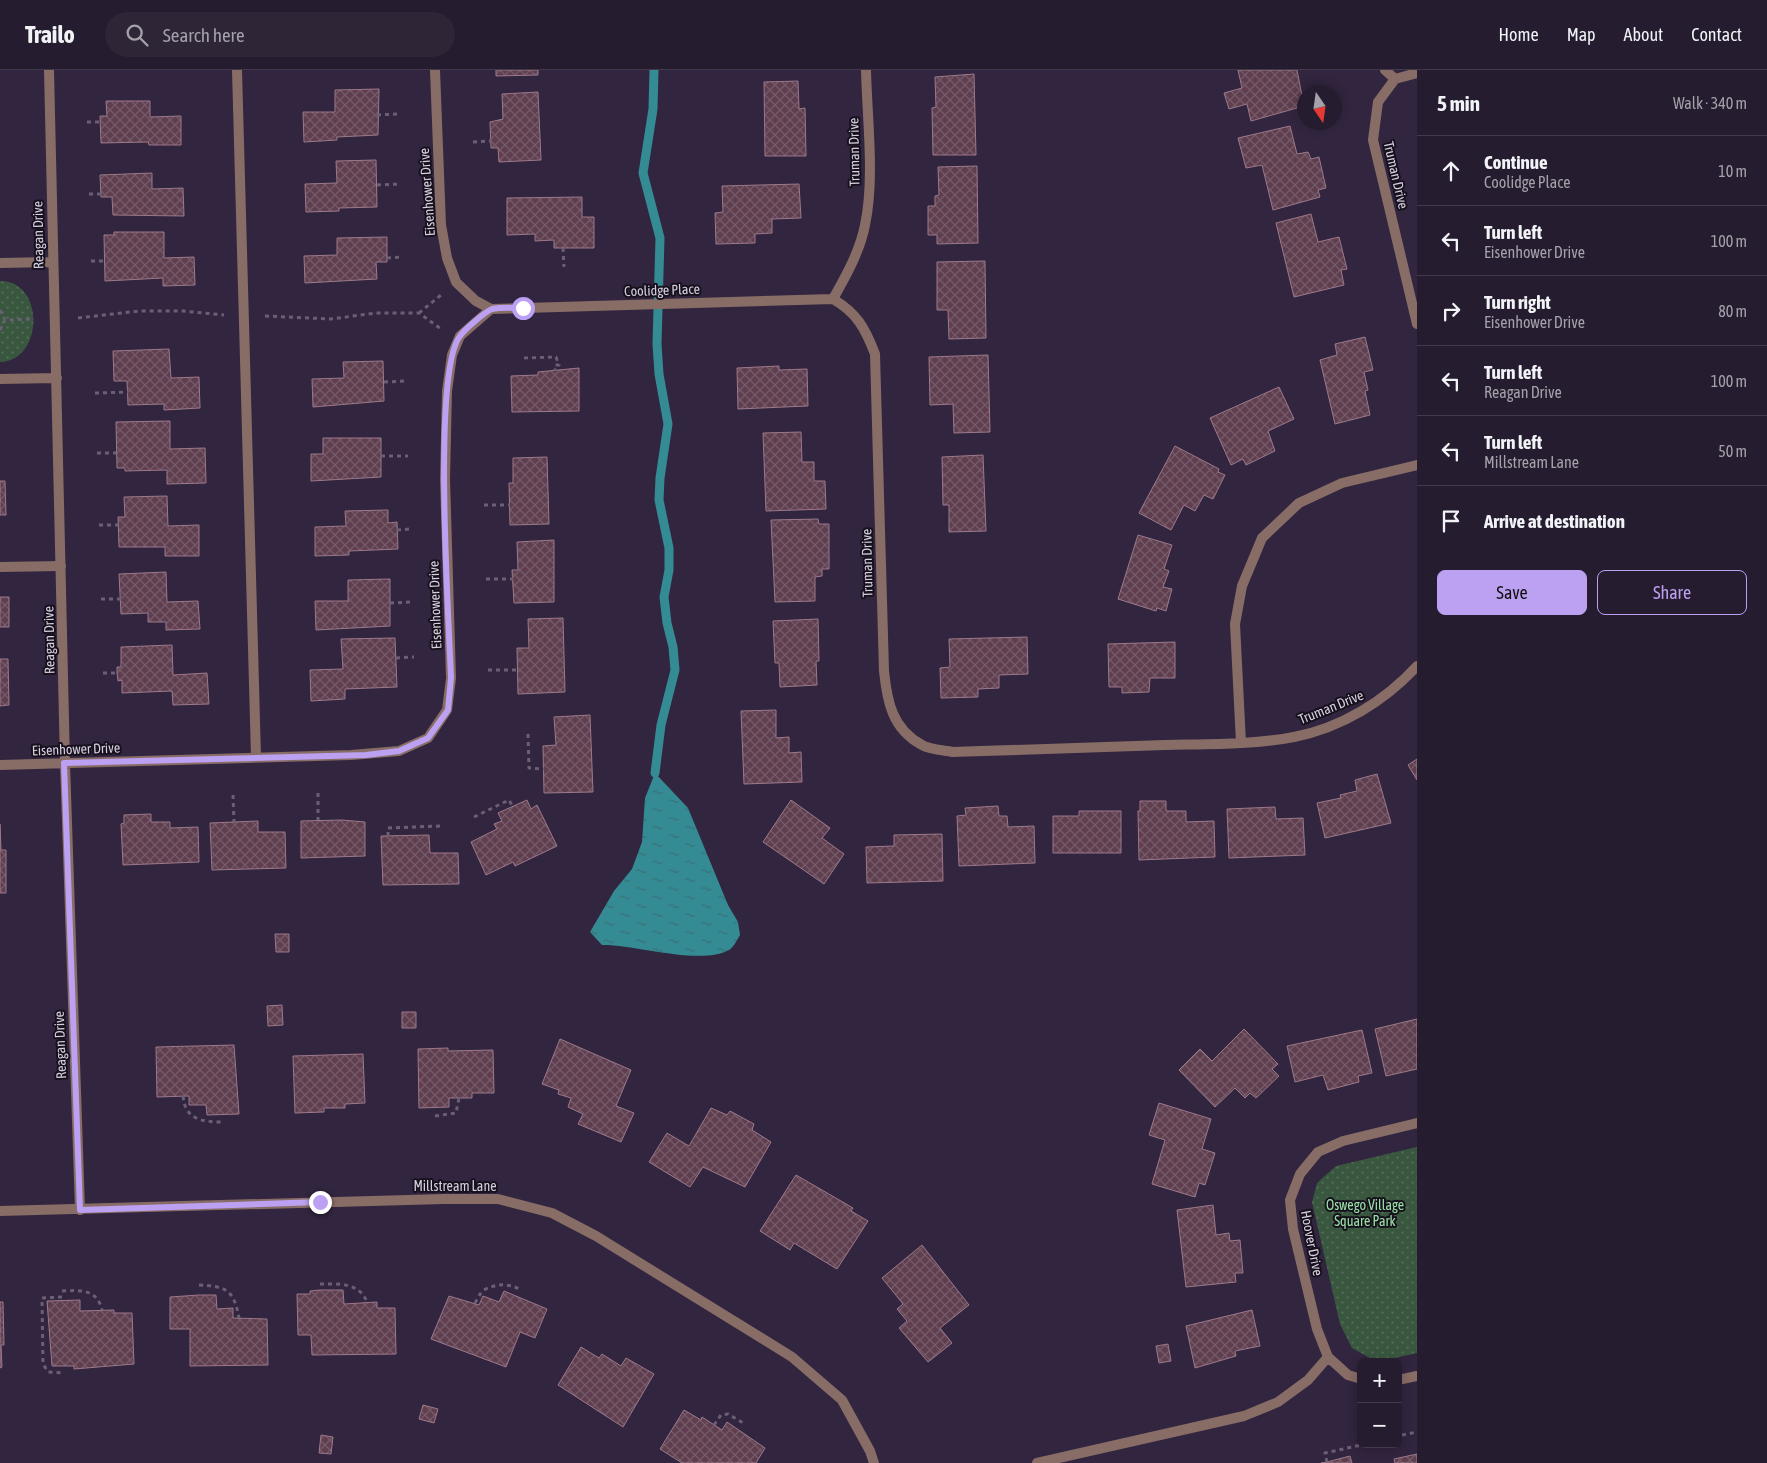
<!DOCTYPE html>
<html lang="en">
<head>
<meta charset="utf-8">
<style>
  :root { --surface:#261c2f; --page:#2e2537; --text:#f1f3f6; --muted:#a4a1aa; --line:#423a4b; --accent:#bca0f2 }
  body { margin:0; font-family:"Asap Condensed",sans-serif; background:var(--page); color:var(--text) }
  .controls { position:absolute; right:15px; bottom:15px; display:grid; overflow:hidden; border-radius:8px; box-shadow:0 2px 12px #0003 }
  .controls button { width:45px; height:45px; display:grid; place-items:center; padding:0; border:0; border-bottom:1px solid var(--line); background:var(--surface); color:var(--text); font:25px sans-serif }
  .compass { position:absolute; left:1297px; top:15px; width:45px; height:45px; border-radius:50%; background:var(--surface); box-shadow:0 2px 12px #0003; rotate:167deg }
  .stop { position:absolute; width:15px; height:15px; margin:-11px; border:4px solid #bca0f2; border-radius:50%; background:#fff }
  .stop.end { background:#bca0f2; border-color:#fff; box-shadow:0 1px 5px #0008 }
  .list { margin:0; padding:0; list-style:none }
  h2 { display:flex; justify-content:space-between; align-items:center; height:65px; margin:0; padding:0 20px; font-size:21px }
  h2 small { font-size:16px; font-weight:400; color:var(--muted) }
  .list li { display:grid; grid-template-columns:32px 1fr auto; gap:15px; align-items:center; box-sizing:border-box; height:70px; padding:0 20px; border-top:1px solid var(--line) }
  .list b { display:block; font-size:19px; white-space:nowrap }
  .list p { margin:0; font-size:16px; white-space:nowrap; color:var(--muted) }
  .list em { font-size:16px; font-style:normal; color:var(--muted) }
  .actions { display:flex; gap:10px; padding:15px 20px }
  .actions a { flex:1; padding:11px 0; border:1px solid var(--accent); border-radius:8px; text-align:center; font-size:18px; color:var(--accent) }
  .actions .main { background:var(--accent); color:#111 }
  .icon { flex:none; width:28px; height:28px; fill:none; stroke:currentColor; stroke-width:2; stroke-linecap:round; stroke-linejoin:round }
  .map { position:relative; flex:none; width:1417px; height:1393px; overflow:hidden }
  header { display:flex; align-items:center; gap:30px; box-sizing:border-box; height:70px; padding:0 25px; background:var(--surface); border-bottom:1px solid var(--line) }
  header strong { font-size:24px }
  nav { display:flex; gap:28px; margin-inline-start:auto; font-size:18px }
  .search { width:350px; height:45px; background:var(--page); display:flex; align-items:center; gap:12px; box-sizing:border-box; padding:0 18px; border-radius:28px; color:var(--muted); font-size:19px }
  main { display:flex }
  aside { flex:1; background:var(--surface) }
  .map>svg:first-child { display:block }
  .park { fill:url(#park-dots) }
  .water { fill:url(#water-ripples) }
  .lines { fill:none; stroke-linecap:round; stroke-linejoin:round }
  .stream { stroke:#358b93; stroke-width:9 }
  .building { fill:url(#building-cross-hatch); stroke:#9d798a }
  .path { stroke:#6b5f76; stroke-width:3; stroke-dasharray:4 4; stroke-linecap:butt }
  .service { stroke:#886d66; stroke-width:10 }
  .minor { stroke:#886d66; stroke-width:10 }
  .route { stroke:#bca0f2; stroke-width:6 }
  .labels { text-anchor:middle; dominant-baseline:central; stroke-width:4; stroke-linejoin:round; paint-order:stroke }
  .street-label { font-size:14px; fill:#d7cfe0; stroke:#17111d }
  .park-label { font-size:14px; fill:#98e2a5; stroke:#17111d }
</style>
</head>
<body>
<header>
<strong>Trailo</strong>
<div class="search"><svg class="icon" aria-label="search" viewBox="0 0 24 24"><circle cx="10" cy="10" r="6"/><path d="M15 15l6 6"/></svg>Search here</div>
<nav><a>Home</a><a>Map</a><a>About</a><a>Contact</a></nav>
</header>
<main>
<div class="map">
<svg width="1417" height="1393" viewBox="0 0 1417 1393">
  <defs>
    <pattern id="park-dots" width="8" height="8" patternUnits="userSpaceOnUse" patternTransform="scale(1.25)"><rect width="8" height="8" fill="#39573e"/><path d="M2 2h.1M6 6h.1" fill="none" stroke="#556e5a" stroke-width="1.8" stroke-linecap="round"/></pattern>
    <pattern id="water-ripples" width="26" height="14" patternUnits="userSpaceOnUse" patternTransform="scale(1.25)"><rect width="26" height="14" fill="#358b93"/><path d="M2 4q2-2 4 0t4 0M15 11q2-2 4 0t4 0" fill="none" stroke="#397077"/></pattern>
    <pattern id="building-cross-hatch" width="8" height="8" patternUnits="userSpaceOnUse" patternTransform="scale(1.25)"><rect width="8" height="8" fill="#5f3f4f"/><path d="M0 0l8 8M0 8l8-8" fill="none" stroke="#755a68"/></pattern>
  </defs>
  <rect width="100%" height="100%" fill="#32253f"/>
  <path class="park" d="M 0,211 C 45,210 44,291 0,292 Z
    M 1417,1077 L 1417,1283 L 1386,1290 L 1370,1288 L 1352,1278 L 1340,1254 L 1312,1132 L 1317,1113 L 1336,1096 Z"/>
  <path class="water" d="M 655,703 L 688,738 L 728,835 L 738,852 L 740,865 C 737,870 733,878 729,880 C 700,896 634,874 602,875 L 590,862 L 614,821 L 632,799 L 642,772 L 645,728 Z"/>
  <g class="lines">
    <path class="stream" d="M 654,0 L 653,39 L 643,103 L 660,168 L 657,274 L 659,304 L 668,354 L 660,408 L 659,430 L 669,478 L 669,500 L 664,527 L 667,553 L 673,577 L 675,600 L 661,655 L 655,703"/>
  </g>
  <path class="building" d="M 496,0 L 538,0 L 538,5 L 496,6 Z
    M 1238,0 L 1297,0 L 1304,36 L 1251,51 L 1247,34 L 1229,39 L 1224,23 L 1242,18 Z
    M 974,4 L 976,85 L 933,85 L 932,38 L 936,37 L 935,7 Z
    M 798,11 L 799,39 L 805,38 L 806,86 L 765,86 L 764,12 Z
    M 379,19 L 378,65 L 337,67 L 337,70 L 304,72 L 303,42 L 335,42 L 335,20 Z
    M 538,22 L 541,90 L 499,92 L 498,78 L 491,78 L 490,52 L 503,49 L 502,24 Z
    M 106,31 L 150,31 L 150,47 L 181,46 L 181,75 L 149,75 L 148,72 L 101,73 L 100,46 L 107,46 Z
    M 1290,56 L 1297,84 L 1308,82 L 1311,89 L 1319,87 L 1326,118 L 1318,120 L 1320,127 L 1273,140 L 1262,95 L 1246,98 L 1238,68 Z
    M 376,90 L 377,137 L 339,138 L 339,141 L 306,142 L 305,114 L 337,113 L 336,91 Z
    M 977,96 L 978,173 L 937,174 L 937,165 L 928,165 L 928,136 L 935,136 L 935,126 L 939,125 L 938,97 Z
    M 152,103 L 152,119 L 183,118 L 184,146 L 113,145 L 112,127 L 101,127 L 100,105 Z
    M 799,114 L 801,148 L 772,149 L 772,163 L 755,164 L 755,173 L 716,174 L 715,143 L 723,142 L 722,116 Z
    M 582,127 L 582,147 L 594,147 L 594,178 L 554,178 L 554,170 L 535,171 L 535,164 L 507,165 L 507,128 Z
    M 1311,144 L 1318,172 L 1339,167 L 1347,199 L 1341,200 L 1344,215 L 1294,227 L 1276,153 Z
    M 114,162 L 164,162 L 164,188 L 194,187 L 195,215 L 163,216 L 163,208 L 105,211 L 104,165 L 114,165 Z
    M 387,167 L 387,192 L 376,192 L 377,209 L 305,213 L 304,186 L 337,185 L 337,168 Z
    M 985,191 L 986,268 L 949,269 L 948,240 L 937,240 L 937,192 Z
    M 1365,267 L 1373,300 L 1364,302 L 1368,320 L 1365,321 L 1370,345 L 1335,354 L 1320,290 L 1337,285 L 1335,274 Z
    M 169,279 L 171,308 L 199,307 L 200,338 L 164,340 L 164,334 L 128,335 L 127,311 L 114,311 L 113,281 Z
    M 988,285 L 990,362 L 954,363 L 953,334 L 930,335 L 929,287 Z
    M 383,291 L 384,331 L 313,337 L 312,309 L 344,308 L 343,292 Z
    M 779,296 L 779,300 L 807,299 L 808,336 L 738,339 L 737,298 Z
    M 579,298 L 579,341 L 512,342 L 511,306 L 538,305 L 538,302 Z
    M 1279,317 L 1294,349 L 1268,361 L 1275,381 L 1246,395 L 1243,389 L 1231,395 L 1210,348 Z
    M 170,351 L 170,379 L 205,378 L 206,413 L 167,414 L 167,400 L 125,401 L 125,398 L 117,398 L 116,352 Z
    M 801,362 L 802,392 L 814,392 L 814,411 L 825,411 L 826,439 L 766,441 L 763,363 Z
    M 323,368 L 381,368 L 381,407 L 311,411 L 311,384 L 323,384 Z
    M 1175,376 L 1219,399 L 1218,402 L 1225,405 L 1213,429 L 1204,425 L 1195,441 L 1184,435 L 1171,460 L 1139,443 Z
    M 983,385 L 986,461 L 949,462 L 949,435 L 943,435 L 942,387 Z
    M 547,387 L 549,454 L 510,455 L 509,413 L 513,413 L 513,388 Z
    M 0,411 L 5,411 L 6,445 L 0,445 Z
    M 167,426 L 168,456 L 199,455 L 199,486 L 165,486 L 165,477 L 119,477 L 118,447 L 125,447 L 124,427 Z
    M 388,440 L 388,453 L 397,452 L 398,479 L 349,481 L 349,485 L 315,486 L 315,457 L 346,456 L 345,441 Z
    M 818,449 L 819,454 L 829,454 L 829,499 L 822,499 L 822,506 L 815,507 L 815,531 L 775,532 L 771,450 Z
    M 1138,465 L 1172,475 L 1164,499 L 1169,501 L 1163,517 L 1172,519 L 1166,541 L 1157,538 L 1156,541 L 1118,529 Z
    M 554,470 L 554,532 L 514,533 L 512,500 L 518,500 L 517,472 Z
    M 166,502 L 167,532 L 198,531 L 200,559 L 166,560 L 166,552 L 148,552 L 148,543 L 121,544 L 119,504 Z
    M 390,509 L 390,556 L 316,560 L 315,531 L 348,531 L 348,510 Z
    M 0,527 L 9,527 L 9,557 L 0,557 Z
    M 563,548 L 565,622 L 518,624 L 517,578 L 529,578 L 528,549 Z
    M 818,549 L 819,591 L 816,591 L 817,615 L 780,617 L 779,593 L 775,593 L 773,551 Z
    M 1027,567 L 1028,604 L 999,605 L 999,618 L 978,619 L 978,627 L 941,628 L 940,598 L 950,597 L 949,569 Z
    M 395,568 L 397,617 L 345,619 L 345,629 L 311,631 L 310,600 L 343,599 L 341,569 Z
    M 1175,572 L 1175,608 L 1150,608 L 1149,622 L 1122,623 L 1122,617 L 1109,617 L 1108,574 Z
    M 172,575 L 173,605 L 207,603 L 209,634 L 173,635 L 172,621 L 122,623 L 122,610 L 118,611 L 117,603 L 117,597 L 121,597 L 121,577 Z
    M 0,589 L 8,589 L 9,635 L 0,636 Z
    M 776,640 L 776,668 L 789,667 L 789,683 L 801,682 L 802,712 L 744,714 L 741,641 Z
    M 590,645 L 593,722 L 544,723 L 543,676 L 556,675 L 554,647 Z
    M 1417,689 L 1417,710 L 1408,695 Z
    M 1377,704 L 1391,753 L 1325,768 L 1317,733 L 1341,728 L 1340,725 L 1357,721 L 1355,710 Z
    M 527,730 L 531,739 L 537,735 L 557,776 L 515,796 L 513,792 L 486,805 L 471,772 L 497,759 L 494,754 L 502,751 L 498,743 Z
    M 791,730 L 830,758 L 822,768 L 844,784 L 824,814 L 763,772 Z
    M 1140,731 L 1166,731 L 1166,741 L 1186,741 L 1186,752 L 1214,751 L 1215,787 L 1139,790 L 1138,741 L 1140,741 Z
    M 998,736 L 999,746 L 1007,746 L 1008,757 L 1034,756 L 1035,793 L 959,796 L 957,746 L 966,745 L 965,738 Z
    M 1275,737 L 1276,749 L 1303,748 L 1305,785 L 1229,788 L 1227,739 Z
    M 1079,741 L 1121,741 L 1121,783 L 1053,783 L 1053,746 L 1079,746 Z
    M 151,744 L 151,752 L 170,752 L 170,758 L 198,757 L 199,792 L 123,795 L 121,754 L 124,753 L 124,745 Z
    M 342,750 L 365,752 L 365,786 L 301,788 L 301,751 Z
    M 258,751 L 258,762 L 285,762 L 286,798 L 212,800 L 210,753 Z
    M 0,754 L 1,780 L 6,780 L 6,823 L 0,823 Z
    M 942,764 L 943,811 L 867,813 L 866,777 L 894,776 L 894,765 Z
    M 429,765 L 430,783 L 458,783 L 459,814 L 383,815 L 381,766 Z
    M 275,864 L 289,864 L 289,882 L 276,882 Z
    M 282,935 L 283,955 L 268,956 L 267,936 Z
    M 402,942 L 416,942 L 416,958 L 402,958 Z
    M 1417,949 L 1417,999 L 1386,1006 L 1375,959 Z
    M 1244,959 L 1278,994 L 1272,999 L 1279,1006 L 1256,1028 L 1250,1023 L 1245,1028 L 1235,1018 L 1215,1037 L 1179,1000 L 1200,979 L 1212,991 Z
    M 1362,960 L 1372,1003 L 1358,1006 L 1359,1012 L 1328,1020 L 1323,1005 L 1295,1012 L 1287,976 Z
    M 560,969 L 631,1000 L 616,1036 L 634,1043 L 621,1072 L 578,1054 L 583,1044 L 568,1037 L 571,1028 L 558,1024 L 559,1020 L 542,1014 Z
    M 234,975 L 239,1044 L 207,1045 L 206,1035 L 189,1035 L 189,1026 L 157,1027 L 156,977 Z
    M 448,978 L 448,981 L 493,980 L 494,1023 L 472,1023 L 472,1028 L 449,1028 L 449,1037 L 419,1038 L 418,979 Z
    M 363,984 L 365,1033 L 345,1034 L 345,1038 L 324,1038 L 324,1042 L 295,1043 L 293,986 Z
    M 1159,1033 L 1211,1049 L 1202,1079 L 1215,1083 L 1205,1115 L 1199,1113 L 1195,1127 L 1152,1114 L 1165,1070 L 1149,1065 Z
    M 711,1038 L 727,1045 L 730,1041 L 754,1054 L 752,1060 L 771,1072 L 745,1117 L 703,1097 L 690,1117 L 649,1092 L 667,1063 L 689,1076 Z
    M 796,1105 L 853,1138 L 851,1141 L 868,1151 L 837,1199 L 794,1173 L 790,1180 L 760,1161 Z
    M 1213,1135 L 1216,1165 L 1229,1163 L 1230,1171 L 1240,1170 L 1243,1203 L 1235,1203 L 1236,1212 L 1186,1217 L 1177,1140 Z
    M 922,1175 L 969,1235 L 940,1258 L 952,1273 L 928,1292 L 899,1258 L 907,1251 L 897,1239 L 903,1234 L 882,1208 Z
    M 320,1220 L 343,1220 L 344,1234 L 377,1232 L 377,1238 L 395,1238 L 396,1284 L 312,1285 L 311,1265 L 298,1265 L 297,1224 L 310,1224 L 310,1221 Z
    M 504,1221 L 547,1239 L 535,1268 L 520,1262 L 506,1297 L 431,1269 L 449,1226 L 479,1235 L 483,1226 L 499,1232 Z
    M 199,1225 L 216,1225 L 217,1239 L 233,1238 L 233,1248 L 267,1249 L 268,1295 L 190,1296 L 190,1259 L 170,1259 L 170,1227 Z
    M 80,1230 L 80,1241 L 114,1240 L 114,1243 L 132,1243 L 134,1294 L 74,1299 L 74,1296 L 52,1296 L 47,1231 Z
    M 0,1232 L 3,1232 L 4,1275 L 1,1275 L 2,1297 L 0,1298 Z
    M 1252,1240 L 1260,1276 L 1235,1281 L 1236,1286 L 1195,1298 L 1186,1256 Z
    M 1168,1274 L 1171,1291 L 1159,1293 L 1156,1276 Z
    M 581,1277 L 599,1288 L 602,1284 L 621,1296 L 626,1288 L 654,1304 L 623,1357 L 558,1315 Z
    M 423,1335 L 438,1339 L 434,1353 L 419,1349 Z
    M 684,1340 L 701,1350 L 702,1347 L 722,1360 L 727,1352 L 765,1378 L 756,1393 L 682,1393 L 660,1379 Z
    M 321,1365 L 333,1367 L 331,1384 L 319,1383 Z
    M 1417,1384 L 1417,1393 L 1395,1393 L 1394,1389 Z
    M 1350,1386 L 1352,1393 L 1321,1393 L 1327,1392 Z"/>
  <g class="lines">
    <path class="path" d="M 377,45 L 398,44
      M 87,52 L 101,52
      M 473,72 L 491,71
      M 377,115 L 400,114
      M 89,124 L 101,124
      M 563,178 L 564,197
      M 387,188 L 402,187
      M 91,191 L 105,191
      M 0,240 L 5,250
      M 419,243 L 441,225
      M 265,246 L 331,249 L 376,243 L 419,243 L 441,259
      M 78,248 L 139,241 L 183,241 L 224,245
      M 0,260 L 5,250 L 34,249
      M 524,288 L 556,287 L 559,295 L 555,295 L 555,301
      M 384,312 L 406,311
      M 95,323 L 128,322
      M 97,383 L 116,383
      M 381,386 L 408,386
      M 484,435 L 510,435
      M 99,455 L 118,455
      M 397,460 L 410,459
      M 486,509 L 513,509
      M 101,529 L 121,529
      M 390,533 L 412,532
      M 396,588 L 414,587
      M 488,600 L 517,600
      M 103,603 L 117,603
      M 528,664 L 529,698 L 544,699
      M 318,723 L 318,750
      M 233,725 L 234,752
      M 474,747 L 509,730 L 513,737
      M 388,766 L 388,758 L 440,756
      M 183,1026 C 185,1049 201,1052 222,1052
      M 435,1046 L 456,1043 L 459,1028
      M 320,1214 C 338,1214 359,1212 367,1232
      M 199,1215 C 226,1216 234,1220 239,1248
      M 62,1221 C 81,1220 97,1219 102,1240
      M 62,1227 L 42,1228 L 43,1294 L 48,1302 L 64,1303
      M 475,1233 L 482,1221 C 497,1213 507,1213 522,1220
      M 714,1355 L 721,1345 L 728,1344 L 745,1354
      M 1402,1365 L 1417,1362
      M 1327,1392 L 1325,1383 L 1361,1375"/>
    <path class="service" d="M 237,0 L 256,687
      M 0,497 L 61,496"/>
    <path class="minor" d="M 49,0 L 65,693 L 80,1140
      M 866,0 C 867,47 875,109 865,155 C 860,181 846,206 833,229 C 857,243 865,258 875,284 L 884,601 C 887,631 892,659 922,675 C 930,680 944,680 953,682 C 1024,680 1095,677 1165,675 C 1208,674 1252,675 1294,667 C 1341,658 1385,631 1417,596
      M 1385,0 L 1395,9 L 1378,32 L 1373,70 L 1417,254
      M 1395,9 L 1417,3
      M 0,193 L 52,192
      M 491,239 L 833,229
      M 0,309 L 57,308
      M 1241,673 L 1235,554 L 1242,516 L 1262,468 L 1299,433 L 1342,413 L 1417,395
      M 0,695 L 351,685 L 399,681 L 428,668 L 447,640 L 451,608 L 445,409 L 447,321 L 452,285 L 460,266 L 491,239 L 476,231 L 456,212 L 447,188 L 441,155 L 435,0
      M 0,1141 L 444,1129 L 498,1129 L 552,1143 L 596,1166 L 792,1287 L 842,1330 L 870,1381 L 874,1393
      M 1328,1287 L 1317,1259 L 1293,1159 L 1290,1130 L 1300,1104 L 1318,1082 L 1343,1071 L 1417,1053
      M 1398,1310 L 1417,1306
      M 1037,1393 L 1244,1346 L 1278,1332 L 1308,1310 L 1328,1287 L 1348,1305 L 1361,1309"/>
  </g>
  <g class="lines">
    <path class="route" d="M 320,1132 L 80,1140 L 64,693 L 366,685 L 399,681 L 428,668 L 448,640 L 451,608 C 449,550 432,302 460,266 C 464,260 486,241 492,239 C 501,237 513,238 523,238"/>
  </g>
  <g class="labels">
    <g class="street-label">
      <text transform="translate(854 82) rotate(-91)">Truman Drive</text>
      <text transform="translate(1396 105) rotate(77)">Truman Drive</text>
      <text transform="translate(427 122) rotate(-94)">Eisenhower Drive</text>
      <text transform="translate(38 165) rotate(-91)">Reagan Drive</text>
      <text transform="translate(662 220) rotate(-2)">Coolidge Place</text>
      <text transform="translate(867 493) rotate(-91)">Truman Drive</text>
      <text transform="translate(435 535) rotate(-92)">Eisenhower Drive</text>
      <text transform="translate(49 570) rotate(-91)">Reagan Drive</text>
      <text transform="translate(1331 637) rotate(-22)">Truman Drive</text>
      <text transform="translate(76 679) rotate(-2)">Eisenhower Drive</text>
      <text transform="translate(60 975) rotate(-92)">Reagan Drive</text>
      <text x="455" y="1116">Millstream Lane</text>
      <text transform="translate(1312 1173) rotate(79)">Hoover Drive</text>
    </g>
    <g class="park-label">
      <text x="1365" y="1135">Oswego Village<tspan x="1365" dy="16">Square Park</tspan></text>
    </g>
  </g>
</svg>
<div class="controls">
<button>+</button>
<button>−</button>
</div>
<svg class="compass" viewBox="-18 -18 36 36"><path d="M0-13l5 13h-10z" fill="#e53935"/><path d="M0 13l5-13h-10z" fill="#a4a1aa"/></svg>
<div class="stop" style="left:523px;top:238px"></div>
<div class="stop end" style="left:320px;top:1132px"></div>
</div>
<aside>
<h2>5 min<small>Walk · 340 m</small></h2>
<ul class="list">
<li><svg class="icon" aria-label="ahead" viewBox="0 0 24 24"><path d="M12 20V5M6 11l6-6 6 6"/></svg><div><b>Continue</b><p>Coolidge Place</p></div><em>10 m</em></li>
<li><svg class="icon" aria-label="left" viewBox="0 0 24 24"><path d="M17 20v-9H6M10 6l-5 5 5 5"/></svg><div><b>Turn left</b><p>Eisenhower Drive</p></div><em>100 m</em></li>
<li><svg class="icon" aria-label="right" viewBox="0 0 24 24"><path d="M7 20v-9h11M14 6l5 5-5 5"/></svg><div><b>Turn right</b><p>Eisenhower Drive</p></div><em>80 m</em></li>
<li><svg class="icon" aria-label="left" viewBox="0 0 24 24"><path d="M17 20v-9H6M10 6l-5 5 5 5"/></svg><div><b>Turn left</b><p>Reagan Drive</p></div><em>100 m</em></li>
<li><svg class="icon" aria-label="left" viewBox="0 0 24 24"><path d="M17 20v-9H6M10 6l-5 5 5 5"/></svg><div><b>Turn left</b><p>Millstream Lane</p></div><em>50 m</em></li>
<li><svg class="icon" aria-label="arrive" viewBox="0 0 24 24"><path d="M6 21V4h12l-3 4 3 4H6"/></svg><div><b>Arrive at destination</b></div></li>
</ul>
<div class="actions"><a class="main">Save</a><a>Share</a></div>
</aside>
</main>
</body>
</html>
